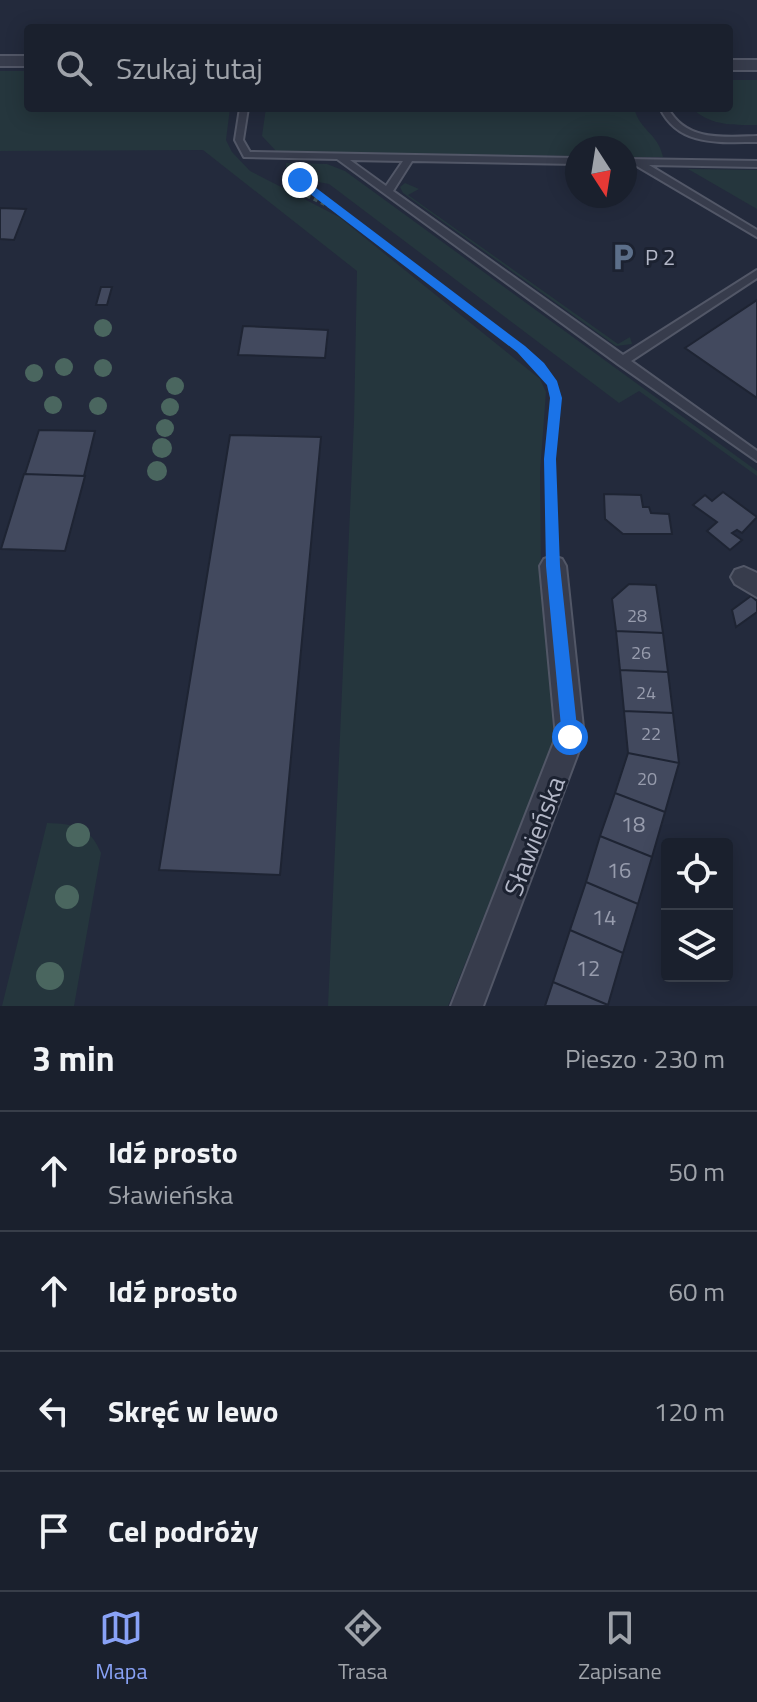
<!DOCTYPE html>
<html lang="pl">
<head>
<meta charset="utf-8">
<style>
  :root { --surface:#1a202d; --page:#272d39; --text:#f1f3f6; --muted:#9fa3aa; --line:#383e49; --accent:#89a2f6 }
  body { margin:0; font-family:"Titillium Web",sans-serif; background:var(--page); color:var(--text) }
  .controls { position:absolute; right:24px; bottom:24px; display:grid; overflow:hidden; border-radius:8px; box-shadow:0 4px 20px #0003 }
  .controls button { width:72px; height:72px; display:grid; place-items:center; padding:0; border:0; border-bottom:2px solid var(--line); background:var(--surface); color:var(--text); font:40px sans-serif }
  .compass { position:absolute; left:565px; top:136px; width:72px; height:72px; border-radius:50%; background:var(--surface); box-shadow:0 4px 20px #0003; rotate:168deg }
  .stop { position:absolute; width:24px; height:24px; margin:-18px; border:6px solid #1a73e8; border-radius:50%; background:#fff }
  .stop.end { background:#1a73e8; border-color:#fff; box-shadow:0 2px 8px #0008 }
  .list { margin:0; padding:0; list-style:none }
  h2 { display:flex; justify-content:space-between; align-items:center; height:104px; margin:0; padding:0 32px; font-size:34px }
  h2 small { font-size:26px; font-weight:400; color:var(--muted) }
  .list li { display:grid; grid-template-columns:52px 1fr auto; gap:24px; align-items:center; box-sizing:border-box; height:120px; padding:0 32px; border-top:2px solid var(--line) }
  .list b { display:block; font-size:30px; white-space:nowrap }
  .list p { margin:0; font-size:26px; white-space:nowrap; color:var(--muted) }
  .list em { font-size:26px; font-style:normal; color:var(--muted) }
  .icon { flex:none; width:44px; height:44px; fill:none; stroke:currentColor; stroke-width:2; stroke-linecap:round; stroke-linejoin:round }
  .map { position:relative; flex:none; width:757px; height:1006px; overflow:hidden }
  .search { position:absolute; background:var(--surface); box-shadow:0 4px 20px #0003; left:24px; right:24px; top:24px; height:88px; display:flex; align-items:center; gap:20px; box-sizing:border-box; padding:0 28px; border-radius:8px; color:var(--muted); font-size:30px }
  .sheet { height:584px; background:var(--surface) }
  nav { display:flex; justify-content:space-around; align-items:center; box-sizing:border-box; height:112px; border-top:2px solid var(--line); background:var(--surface); font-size:22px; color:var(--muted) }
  nav a { display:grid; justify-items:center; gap:4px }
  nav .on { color:var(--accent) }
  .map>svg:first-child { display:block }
  .green { fill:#25363d }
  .building { fill:#42495e; stroke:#1e2433; stroke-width:2 }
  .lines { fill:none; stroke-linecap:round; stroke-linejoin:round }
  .lane-casing { stroke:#525767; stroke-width:4 }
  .street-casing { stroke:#525767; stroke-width:4 }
  .path-far1 { stroke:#405257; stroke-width:4; stroke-dasharray:4 4; stroke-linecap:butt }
  .path { stroke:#405257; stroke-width:5; stroke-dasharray:6 6; stroke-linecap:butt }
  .lane { fill:#373c4c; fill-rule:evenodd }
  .street { fill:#373c4c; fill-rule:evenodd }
  .tree { fill:#4a665f }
  .route { fill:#1a73e8 }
  .labels { text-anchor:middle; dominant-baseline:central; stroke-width:6; stroke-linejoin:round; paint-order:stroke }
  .number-label { font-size:18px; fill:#979cad }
  .poi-label { font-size:22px; fill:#b3b7c7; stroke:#1c2231; text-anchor:start }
  .near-number-label { font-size:22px; fill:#979cad }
  .near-street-label { font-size:26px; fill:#b3b7c7; stroke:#1c2231 }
</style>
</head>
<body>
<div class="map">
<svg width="757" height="1006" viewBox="0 0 757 1006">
  <rect width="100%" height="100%" fill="#232a3c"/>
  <path class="green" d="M 0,71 L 28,71 L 28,108 L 230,108 L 226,140 L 232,152 L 250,171 L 339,217 L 540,379 L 546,392 L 540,472 L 541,568 L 554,741 L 448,1006 L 328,1006 L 354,421 L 357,271 L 203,150 L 0,151 Z
    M 729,80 L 757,80 L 757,125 C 733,125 710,126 692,108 L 729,108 Z
    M 266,108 L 634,108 C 640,131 658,133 663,157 L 625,157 L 625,148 L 577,148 L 577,156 L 276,151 L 262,136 Z
    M 286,163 L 327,164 L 345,171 L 757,471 L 757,476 L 639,391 L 619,403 L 329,184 L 301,179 L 286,169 Z
    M 688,169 L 757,170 L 757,209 Z
    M 405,183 L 419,189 L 408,195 L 618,344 L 630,337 L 632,344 L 616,346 L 403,193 L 400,187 Z
    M 47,823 C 74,824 90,826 101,853 L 74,1006 L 2,1006 Z"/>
  <path class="building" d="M 0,208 L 26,209 L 14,240 L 0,239 Z
    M 101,287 L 112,287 L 107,305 L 96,305 Z
    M 757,300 L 757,398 L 685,348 Z
    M 243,326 L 328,330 L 325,358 L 238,355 Z
    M 39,430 L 95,431 L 84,476 L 25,474 Z
    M 230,435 L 321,437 L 280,875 L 159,870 Z
    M 24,474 L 85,476 L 65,551 L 1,549 Z
    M 723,492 L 757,517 L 742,533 L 737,530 L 732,533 L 742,540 L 730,550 L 707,531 L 717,522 L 693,505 L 705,495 L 712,501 Z
    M 604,494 L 641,495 L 643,507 L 649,507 L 651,513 L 669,514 L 672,534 L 623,534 L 605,519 Z
    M 629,584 L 656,585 L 663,633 L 616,631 L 612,599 Z
    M 751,596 L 757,601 L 757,612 L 736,627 L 732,610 Z
    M 616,631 L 663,633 L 668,672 L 620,670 Z
    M 620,670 L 668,672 L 673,713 L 624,711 Z
    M 624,711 L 673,713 L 679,763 L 628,753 Z
    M 628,753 L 679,763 L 665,812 L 615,793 Z
    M 615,793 L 665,812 L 652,857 L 600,836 Z
    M 600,836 L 652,857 L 638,904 L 586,882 Z
    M 586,882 L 638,904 L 623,953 L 570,930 Z
    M 570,930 L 623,953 L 608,1005 L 553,982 Z
    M 553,982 L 608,1005 L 608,1006 L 545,1006 Z"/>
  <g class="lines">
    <defs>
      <path id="lane" d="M 240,108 L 248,108 L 243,140 L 250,152 L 577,158 L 577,164 L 412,161 L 393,191 L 623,355 L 757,270 L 757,278 L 631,361 L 757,451 L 757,461 L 618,364 L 337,159 L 244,157 L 235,140 ZM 350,160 L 403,161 L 386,186 Z
        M 660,108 L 668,108 C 686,142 724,137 757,136 L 757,142 C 719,142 679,147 660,108 Z
        M 625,159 L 757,161 L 757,167 L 649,165 L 757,230 L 757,237 L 635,165 L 625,165 Z"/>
      <path id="street" d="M 0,56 L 28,56 L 28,66 L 0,66 Z
        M 729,60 L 757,60 L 757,70 L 729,70 Z
        M 553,556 L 562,559 L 566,566 L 584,737 L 483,1006 L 451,1006 L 556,737 L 540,566 L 544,559 Z
        M 744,567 L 757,573 L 757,597 L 735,584 L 731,577 L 735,570 Z"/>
    </defs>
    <use href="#lane" class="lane-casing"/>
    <use href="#street" class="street-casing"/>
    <path class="path-far1" d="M 300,180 L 402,258
      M 285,185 L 331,207"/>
    <path class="path" d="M 399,256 L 521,349 L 553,384 L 556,398 L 550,459 L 552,545"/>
    <use href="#lane" class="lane"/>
    <use href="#street" class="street"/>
  </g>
  <g class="tree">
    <circle cx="103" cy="328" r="9"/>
    <circle cx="64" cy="367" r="9"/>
    <circle cx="103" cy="368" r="9"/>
    <circle cx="34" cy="373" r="9"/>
    <circle cx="175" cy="386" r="9"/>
    <circle cx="53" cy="405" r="9"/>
    <circle cx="98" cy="406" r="9"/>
    <circle cx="170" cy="407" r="9"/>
    <circle cx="165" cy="428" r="9"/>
    <circle cx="162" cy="448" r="10"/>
    <circle cx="157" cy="471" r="10"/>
    <circle cx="78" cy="835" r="12"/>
    <circle cx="67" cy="897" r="12"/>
    <circle cx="50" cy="976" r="14"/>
  </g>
  <path class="route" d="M 296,178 L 303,178 L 525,346 L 544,363 L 557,381 L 562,398 L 556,459 L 560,566 L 578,737 L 575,742 L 565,742 L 562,737 L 546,566 L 544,459 L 550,398 L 547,385 L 517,352 L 296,183 Z"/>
  <defs>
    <symbol id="parking-bare" viewBox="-9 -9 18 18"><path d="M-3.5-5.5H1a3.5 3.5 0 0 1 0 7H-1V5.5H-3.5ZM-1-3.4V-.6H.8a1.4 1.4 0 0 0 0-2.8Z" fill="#5c6f8a" stroke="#1c2231" stroke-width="2.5" paint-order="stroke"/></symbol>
  </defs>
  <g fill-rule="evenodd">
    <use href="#parking-bare" x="603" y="237" width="40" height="40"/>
  </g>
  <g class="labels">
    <g class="number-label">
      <text x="637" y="615">28</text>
      <text x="641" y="652">26</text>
      <text x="646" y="692">24</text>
      <text x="651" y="733">22</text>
      <text x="647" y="778">20</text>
    </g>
    <g class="poi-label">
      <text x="645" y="257">P 2</text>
    </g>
    <g class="near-number-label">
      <text x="633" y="824">18</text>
      <text x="619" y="870">16</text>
      <text x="604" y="917">14</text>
      <text x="588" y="968">12</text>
    </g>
    <g class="near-street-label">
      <text transform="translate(534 836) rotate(-69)">Sławieńska</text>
    </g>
  </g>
</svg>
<div class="controls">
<button><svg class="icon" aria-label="locate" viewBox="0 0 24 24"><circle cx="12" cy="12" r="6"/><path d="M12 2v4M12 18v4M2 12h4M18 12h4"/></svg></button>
<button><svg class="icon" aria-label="layers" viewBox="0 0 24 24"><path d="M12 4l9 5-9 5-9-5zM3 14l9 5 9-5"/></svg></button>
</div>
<svg class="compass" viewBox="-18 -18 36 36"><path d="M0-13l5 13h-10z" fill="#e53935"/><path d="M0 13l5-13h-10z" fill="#9fa3aa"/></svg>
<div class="stop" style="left:570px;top:737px"></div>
<div class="stop end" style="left:300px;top:180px"></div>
<div class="search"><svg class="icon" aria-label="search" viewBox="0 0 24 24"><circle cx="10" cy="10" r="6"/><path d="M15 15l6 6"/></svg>Szukaj tutaj</div>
</div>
<section class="sheet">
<h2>3 min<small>Pieszo · 230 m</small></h2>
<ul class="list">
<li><svg class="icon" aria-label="ahead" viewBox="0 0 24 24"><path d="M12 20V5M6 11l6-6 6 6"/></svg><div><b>Idź prosto</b><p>Sławieńska</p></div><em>50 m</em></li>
<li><svg class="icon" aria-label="ahead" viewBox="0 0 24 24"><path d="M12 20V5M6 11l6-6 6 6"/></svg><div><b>Idź prosto</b></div><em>60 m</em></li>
<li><svg class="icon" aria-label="left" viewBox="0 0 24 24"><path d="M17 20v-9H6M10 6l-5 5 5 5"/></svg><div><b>Skręć w lewo</b></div><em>120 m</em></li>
<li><svg class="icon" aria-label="arrive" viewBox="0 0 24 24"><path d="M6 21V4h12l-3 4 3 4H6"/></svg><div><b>Cel podróży</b></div></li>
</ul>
</section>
<nav>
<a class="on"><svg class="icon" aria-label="map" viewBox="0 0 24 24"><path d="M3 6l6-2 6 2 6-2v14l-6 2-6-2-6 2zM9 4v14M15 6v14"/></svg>Mapa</a>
<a><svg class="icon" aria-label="directions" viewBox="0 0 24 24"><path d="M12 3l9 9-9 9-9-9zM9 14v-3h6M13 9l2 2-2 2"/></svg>Trasa</a>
<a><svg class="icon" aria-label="saved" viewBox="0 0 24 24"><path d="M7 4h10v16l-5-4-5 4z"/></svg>Zapisane</a>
</nav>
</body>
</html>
